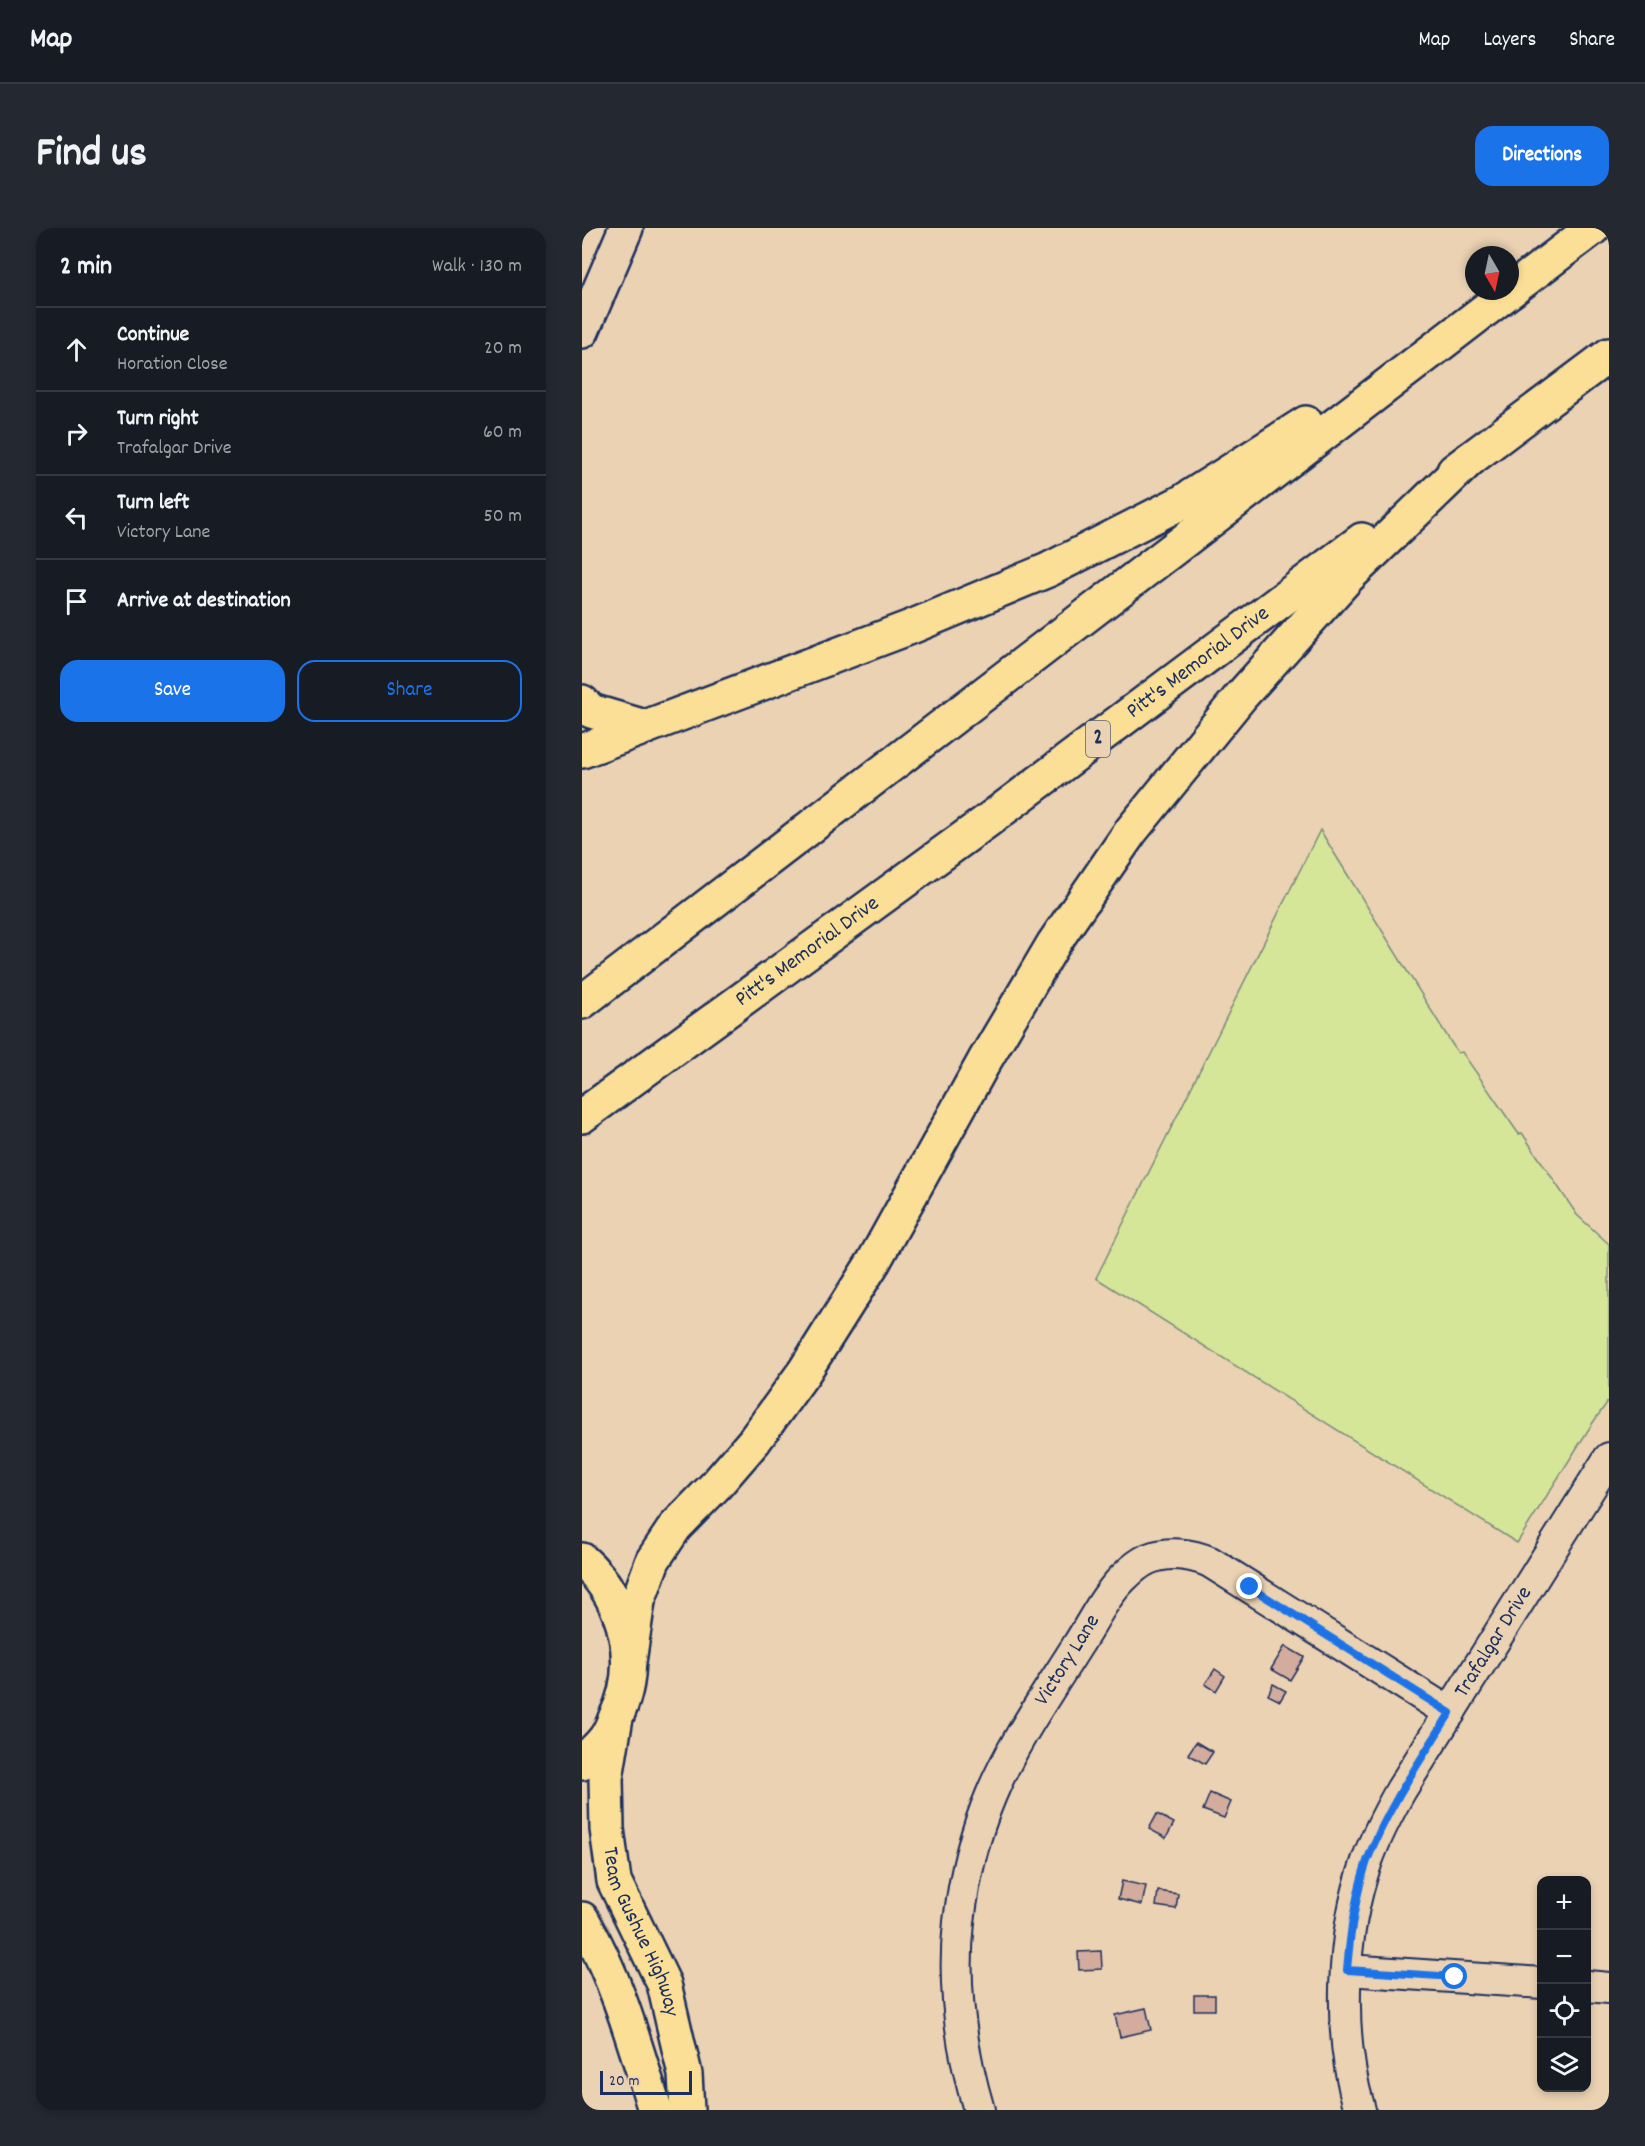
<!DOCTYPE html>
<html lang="en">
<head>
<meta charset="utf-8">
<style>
  :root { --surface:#171b24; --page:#242831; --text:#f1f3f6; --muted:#9ea1a6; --line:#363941; --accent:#1a73e8 }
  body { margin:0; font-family:Dekko,sans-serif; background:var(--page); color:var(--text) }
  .controls { position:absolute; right:18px; bottom:18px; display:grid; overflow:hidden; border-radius:12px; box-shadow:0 3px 9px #0003 }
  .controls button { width:54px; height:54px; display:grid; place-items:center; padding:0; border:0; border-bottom:2px solid var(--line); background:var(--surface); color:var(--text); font:30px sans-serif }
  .compass { position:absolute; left:883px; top:18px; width:54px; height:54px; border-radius:50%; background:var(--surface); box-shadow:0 3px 9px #0003; rotate:171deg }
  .scale { position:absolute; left:18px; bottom:15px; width:92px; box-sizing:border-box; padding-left:6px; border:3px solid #1b2f5e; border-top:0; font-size:16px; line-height:21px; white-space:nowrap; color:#1b2f5e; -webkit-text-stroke:4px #ebd2b3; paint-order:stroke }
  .stop { position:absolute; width:18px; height:18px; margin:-14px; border:4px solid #1a73e8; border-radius:50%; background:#fff }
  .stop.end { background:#1a73e8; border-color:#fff; box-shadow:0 2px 6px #0008 }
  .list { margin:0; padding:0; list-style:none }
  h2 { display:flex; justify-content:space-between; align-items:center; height:78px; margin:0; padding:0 24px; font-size:26px }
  h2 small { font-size:20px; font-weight:400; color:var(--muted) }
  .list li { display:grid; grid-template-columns:39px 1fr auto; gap:18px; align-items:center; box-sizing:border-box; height:84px; padding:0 24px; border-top:2px solid var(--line) }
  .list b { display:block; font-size:22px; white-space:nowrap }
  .list p { margin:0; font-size:20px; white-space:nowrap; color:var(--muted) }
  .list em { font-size:20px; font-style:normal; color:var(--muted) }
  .actions { display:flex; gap:12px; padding:18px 24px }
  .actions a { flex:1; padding:14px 0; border:2px solid var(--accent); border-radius:18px; text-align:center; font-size:21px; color:var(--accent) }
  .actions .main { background:var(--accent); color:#fff }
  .icon { flex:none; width:33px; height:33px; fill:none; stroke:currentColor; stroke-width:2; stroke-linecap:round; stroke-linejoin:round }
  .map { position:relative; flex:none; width:1027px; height:1882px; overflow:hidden; border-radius:18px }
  header { display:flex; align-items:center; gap:36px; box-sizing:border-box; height:84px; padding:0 30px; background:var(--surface); border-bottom:2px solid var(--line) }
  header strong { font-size:28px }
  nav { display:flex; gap:33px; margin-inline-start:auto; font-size:21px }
  .intro { display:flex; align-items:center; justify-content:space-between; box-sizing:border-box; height:144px; padding:0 36px }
  h1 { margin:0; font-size:42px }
  .button { padding:15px 27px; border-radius:18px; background:var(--accent); color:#fff; font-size:21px; font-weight:700 }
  main { display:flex; gap:36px; padding:0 36px }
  aside { flex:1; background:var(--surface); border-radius:18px; box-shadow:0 3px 9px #0003 }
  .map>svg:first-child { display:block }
  .green { fill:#d5e699; stroke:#788a7c; stroke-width:1.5 }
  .building { fill:#d3ac9d; stroke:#1b2f5e; stroke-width:1.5 }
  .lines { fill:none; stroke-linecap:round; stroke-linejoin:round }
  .minor-casing { stroke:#1b2f5e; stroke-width:34 }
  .tertiary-casing { stroke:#1b2f5e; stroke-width:38 }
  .trunk-casing { stroke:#1b2f5e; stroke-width:38 }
  .motorway-casing { stroke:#1b2f5e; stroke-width:38 }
  .minor { stroke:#ebd2b3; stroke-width:30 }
  .tertiary { stroke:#ebd2b3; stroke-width:33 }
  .trunk { stroke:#fbdf96; stroke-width:33 }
  .motorway { stroke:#fbdf96; stroke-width:33 }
  .route { stroke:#1a73e8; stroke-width:8 }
  .labels { text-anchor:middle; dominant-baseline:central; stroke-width:5; stroke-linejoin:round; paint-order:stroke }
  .shield { fill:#ebd2b3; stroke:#596078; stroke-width:1.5 }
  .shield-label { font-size:21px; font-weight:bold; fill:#1b2f5e }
  .street-label { font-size:22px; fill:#1b2f5e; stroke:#ebd2b3 }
</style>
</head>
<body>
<header>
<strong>Map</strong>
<nav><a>Map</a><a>Layers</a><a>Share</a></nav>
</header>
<div class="intro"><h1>Find us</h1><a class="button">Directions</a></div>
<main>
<aside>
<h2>2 min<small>Walk · 130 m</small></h2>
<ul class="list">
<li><svg class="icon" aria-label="ahead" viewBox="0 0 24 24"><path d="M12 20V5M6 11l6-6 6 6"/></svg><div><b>Continue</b><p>Horation Close</p></div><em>20 m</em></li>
<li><svg class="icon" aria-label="right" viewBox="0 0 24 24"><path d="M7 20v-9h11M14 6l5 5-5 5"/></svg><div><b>Turn right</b><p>Trafalgar Drive</p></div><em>60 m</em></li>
<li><svg class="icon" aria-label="left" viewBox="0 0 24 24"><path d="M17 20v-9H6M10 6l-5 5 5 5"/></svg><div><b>Turn left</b><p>Victory Lane</p></div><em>50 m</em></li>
<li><svg class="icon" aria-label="arrive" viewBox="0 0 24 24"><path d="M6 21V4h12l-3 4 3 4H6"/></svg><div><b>Arrive at destination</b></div></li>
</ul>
<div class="actions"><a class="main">Save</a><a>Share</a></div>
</aside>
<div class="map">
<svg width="1027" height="1882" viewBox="0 0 1027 1882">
  <rect width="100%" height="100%" fill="#ebd2b3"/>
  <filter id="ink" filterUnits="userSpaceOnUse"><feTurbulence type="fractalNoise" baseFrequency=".0167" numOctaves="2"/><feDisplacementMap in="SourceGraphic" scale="12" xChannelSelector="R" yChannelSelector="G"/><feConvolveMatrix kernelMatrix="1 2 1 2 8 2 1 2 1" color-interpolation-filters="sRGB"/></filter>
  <g filter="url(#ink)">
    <path class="green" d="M 738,602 L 870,816 L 876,825 L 880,824 L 934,902 L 937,906 L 940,905 L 995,987 L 1027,1016 L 1027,1172 L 1010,1196 L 935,1315 L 514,1050 Z"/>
    <path class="building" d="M 703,1418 L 722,1429 L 708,1452 L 689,1441 Z
      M 633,1441 L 643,1448 L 634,1463 L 623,1456 Z
      M 691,1456 L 704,1463 L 698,1473 L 686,1467 Z
      M 614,1514 L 631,1524 L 623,1536 L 606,1526 Z
      M 628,1565 L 649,1574 L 642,1590 L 621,1582 Z
      M 575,1586 L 592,1595 L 584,1610 L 567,1601 Z
      M 540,1653 L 564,1658 L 560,1677 L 536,1671 Z
      M 576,1663 L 596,1666 L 594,1681 L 574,1678 Z
      M 519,1723 L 520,1741 L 497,1742 L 496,1724 Z
      M 612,1767 L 633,1767 L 633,1782 L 612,1782 Z
      M 564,1780 L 569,1802 L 538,1809 L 533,1787 Z"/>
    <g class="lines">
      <defs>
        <g id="minor">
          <path d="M 765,1742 L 960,1755"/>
          <path d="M 1005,1758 L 1027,1760"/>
          <path id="s1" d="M 397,1882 C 379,1821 370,1757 377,1694 C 382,1650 392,1607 409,1567 C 431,1514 465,1466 495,1418 C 510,1395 522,1369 541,1350 C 548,1343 557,1335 566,1331 C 586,1323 609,1326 628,1334 L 868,1485"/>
          <path id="s2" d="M 778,1882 C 755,1808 759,1705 785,1633 C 794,1608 806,1585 819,1562 L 1027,1230"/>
        </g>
        <path id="tertiary" d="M 0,103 L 44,0"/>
        <g id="trunk">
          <path d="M 0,1332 C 45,1372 60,1437 33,1491 C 30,1498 27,1506 22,1512 C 16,1520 7,1527 0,1535"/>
          <path id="s3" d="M 34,1489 L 24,1550 L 25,1601 L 32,1653 L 82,1756 L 103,1846 L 105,1882"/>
          <path d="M 0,1691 C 35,1750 53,1817 73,1882"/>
        </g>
        <g id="motorway">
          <path d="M 928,63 L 1011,0"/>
          <path d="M 872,243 L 1027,127"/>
          <path d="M 0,474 L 9,483 L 63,499"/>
          <path d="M 0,523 L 329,399 L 466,342 L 600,274 L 724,195"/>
          <path d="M 0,774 L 928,63"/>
          <path id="s4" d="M 0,888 L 405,593 L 780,312"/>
          <path d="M 47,1434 L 56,1373 L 71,1332 L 93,1299 L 134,1257 L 172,1213 L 222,1144 L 292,1033 L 403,832 L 472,715 L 549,603 L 659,468 L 766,349 L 888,231"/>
        </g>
      </defs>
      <use href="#minor" class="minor-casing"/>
      <use href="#tertiary" class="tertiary-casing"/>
      <use href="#trunk" class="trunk-casing"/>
      <use href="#motorway" class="motorway-casing"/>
      <use href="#minor" class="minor"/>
      <use href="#tertiary" class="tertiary"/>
      <use href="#trunk" class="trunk"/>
      <use href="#motorway" class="motorway"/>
    </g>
  </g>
  <g class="lines" filter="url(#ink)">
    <path class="route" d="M 668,1359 L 868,1485 C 838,1533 805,1580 785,1633 C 773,1668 768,1705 765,1742 L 873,1749"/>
  </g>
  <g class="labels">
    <rect class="shield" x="504" y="493" width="24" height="36" rx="4.5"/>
    <g class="shield-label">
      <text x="516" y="511">2</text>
    </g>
    <g class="street-label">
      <text stroke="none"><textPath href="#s4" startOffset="765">Pitt's Memorial Drive</textPath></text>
      <text stroke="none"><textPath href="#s4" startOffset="279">Pitt's Memorial Drive</textPath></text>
      <text stroke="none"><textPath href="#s2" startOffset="506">Trafalgar Drive</textPath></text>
      <text stroke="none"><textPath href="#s1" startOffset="477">Victory Lane</textPath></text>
      <text stroke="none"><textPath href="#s3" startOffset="222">Team Gushue Highway</textPath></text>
    </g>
  </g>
</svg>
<div class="controls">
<button>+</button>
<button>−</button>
<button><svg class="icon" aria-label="locate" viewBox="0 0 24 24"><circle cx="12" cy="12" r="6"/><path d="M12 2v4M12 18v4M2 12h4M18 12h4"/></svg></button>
<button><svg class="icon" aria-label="layers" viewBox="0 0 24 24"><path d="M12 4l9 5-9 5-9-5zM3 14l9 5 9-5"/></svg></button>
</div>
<svg class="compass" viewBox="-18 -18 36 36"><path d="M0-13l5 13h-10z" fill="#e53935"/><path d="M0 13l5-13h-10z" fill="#9ea1a6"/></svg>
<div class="scale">20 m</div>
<div class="stop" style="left:873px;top:1749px"></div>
<div class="stop end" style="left:668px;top:1359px"></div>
</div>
</main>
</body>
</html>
